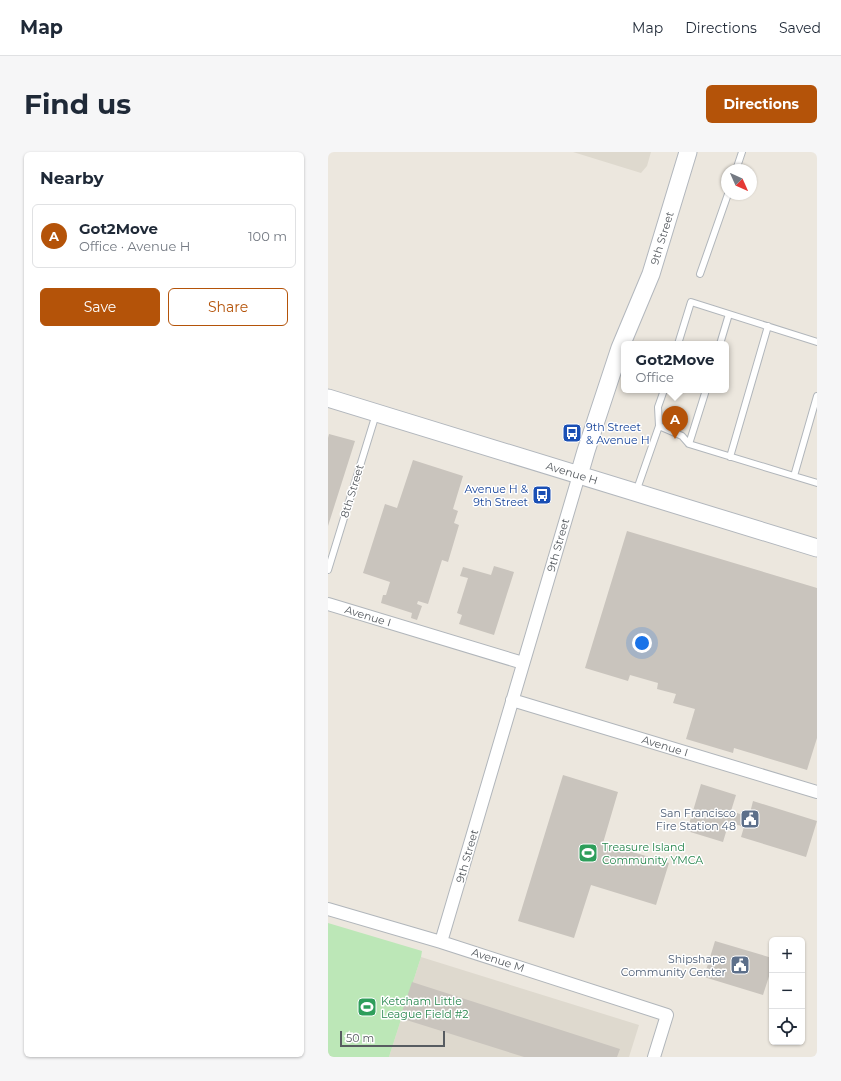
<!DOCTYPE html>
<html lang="en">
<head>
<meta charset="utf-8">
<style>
  :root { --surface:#fff; --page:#f6f6f7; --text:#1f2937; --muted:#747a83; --line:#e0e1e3; --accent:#b45309 }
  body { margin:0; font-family:Montserrat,sans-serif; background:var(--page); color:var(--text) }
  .controls { position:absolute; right:12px; bottom:12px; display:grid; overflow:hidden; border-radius:6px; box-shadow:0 1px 3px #0004 }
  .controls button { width:36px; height:36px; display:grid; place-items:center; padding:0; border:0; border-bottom:1px solid var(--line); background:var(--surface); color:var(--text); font:20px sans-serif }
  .compass { position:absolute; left:393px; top:12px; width:36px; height:36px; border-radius:50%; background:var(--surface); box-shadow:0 1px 3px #0004; rotate:135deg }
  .scale { position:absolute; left:12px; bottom:10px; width:105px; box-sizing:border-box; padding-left:4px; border:2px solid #575c61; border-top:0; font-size:11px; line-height:14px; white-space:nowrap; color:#575c61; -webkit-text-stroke:3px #fff; paint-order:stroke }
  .you { position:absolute; left:314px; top:491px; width:14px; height:14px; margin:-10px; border:3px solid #fff; border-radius:50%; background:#1a73e8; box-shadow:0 0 0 6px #1a73e833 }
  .badge { display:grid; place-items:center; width:26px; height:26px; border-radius:50%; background:var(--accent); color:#fff; font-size:13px; font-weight:700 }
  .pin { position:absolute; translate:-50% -33px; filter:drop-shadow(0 1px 2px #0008) }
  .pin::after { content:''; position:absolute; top:21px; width:14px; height:12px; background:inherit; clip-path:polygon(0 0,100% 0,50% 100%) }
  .popup { position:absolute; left:293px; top:189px; width:108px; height:52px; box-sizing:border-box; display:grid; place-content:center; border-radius:6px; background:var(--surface); filter:drop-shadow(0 1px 3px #0005); font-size:13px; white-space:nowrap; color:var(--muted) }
  .popup b { font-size:15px; color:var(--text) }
  .popup::after { content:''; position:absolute; left:50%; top:100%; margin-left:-8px; border:8px solid transparent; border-top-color:var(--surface) }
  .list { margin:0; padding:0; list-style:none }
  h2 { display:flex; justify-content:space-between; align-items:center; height:52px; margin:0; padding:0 16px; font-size:17px }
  h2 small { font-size:13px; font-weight:400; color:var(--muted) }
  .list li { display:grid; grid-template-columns:26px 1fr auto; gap:12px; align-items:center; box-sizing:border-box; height:64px; margin:0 8px 8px; padding:0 8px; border:1px solid var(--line); border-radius:6px }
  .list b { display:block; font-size:15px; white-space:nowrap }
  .list p { margin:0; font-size:13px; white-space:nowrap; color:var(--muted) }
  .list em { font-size:13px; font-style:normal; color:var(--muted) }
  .actions { display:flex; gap:8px; padding:12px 16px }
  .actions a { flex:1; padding:9px 0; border:1px solid var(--accent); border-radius:6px; text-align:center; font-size:14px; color:var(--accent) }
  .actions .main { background:var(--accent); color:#fff }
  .icon { flex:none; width:22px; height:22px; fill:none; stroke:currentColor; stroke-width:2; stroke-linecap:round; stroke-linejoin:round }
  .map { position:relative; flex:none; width:489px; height:905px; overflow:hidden; border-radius:6px }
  header { display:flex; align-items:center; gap:24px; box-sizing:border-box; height:56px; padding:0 20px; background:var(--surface); border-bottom:1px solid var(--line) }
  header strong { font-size:19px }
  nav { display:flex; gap:22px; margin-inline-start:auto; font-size:14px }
  .intro { display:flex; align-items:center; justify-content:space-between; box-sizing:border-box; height:96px; padding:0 24px }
  h1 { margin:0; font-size:28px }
  .button { padding:10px 18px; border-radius:6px; background:var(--accent); color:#fff; font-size:14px; font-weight:700 }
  main { display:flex; gap:24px; padding:0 24px }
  aside { flex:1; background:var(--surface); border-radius:6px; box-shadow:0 1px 3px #0004 }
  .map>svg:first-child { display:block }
  .education { fill:#ded9ce }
  .green { fill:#bce7b7 }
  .building { fill:#c9c4bd }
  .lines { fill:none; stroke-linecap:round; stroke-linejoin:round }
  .lane-casing { stroke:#b1b6bb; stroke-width:8 }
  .street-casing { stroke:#b1b6bb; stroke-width:14 }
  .secondary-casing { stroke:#b2b7bd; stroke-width:19 }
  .lane { stroke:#fff; stroke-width:6 }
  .street { stroke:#fff; stroke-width:12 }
  .secondary { stroke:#fff; stroke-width:17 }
  .labels { text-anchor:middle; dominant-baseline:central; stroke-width:3; stroke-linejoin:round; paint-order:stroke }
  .street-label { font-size:11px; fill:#575c61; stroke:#fff }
  .transit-label { font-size:11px; fill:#164399; stroke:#fff; text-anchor:start }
  .service-label { font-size:11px; fill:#4e5e75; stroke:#fff; text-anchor:end }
  .leisure-label { font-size:11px; fill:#27864d; stroke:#fff; text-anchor:start }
</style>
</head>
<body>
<header>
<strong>Map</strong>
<nav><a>Map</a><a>Directions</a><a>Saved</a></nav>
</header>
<div class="intro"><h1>Find us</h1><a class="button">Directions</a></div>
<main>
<aside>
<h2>Nearby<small></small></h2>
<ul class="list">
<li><span class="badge">A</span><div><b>Got2Move</b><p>Office · Avenue H</p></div><em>100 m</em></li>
</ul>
<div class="actions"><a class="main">Save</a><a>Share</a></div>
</aside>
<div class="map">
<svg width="489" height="905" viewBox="0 0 489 905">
  <rect width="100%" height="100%" fill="#ece7de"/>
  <path class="education" d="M 245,0 L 323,0 L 319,14 L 313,21 Z
    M 93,805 L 311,873 L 301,905 L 61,905 Z"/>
  <path class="green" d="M 0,771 L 94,799 L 93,805 L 61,905 L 0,905 Z"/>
  <path class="building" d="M 1,282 L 27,289 L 0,374 L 0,286 Z
    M 85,308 L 135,324 L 125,357 L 130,359 L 126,371 L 131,373 L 120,410 L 114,408 L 100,452 L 90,449 L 89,452 L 94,454 L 89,468 L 83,466 L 84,461 L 53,451 L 55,443 L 58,443 L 62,430 L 35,421 L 57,352 L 69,356 Z
    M 299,379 L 489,436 L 489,586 L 479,618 L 406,596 L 405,601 L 358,587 L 367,557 L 345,551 L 348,542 L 329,537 L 330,531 L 302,523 L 300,529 L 257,516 Z
    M 166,414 L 186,420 L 166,483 L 131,472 L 134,463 L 129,461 L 140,426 L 132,424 L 135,415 L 163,423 Z
    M 235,623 L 290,640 L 275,691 L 341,711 L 328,753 L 263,733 L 246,786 L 190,769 Z
    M 373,632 L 408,643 L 403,659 L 421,665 L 425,649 L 489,669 L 478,705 L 413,685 L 416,675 L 401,670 L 395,690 L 359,679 Z
    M 387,789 L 444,806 L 444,815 L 435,843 L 376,825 Z
    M 84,830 L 292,897 L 289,905 L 196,905 L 72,866 Z"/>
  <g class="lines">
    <defs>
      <path id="lane" d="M 408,18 L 414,0
        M 372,122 L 400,42
        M 350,192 L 363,150 L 489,190
        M 392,192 L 401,162
        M 489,244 L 466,324 L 489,331
        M 331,274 L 354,284 L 361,292 L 466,324
        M 361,292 L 378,238
        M 402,305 L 440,174
        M 308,340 L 331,274 L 330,255 L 336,238
        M 0,418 L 48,262"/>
      <path id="street" d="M 0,452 L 195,511
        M 184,548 L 489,640
        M 0,757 L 113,790 L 339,863 L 326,905
        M 113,790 L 251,323"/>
      <path id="secondary" d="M 0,246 L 489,396
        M 251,323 L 258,299 L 292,196 L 323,122 L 360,0"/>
    </defs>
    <use href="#lane" class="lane-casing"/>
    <use href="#street" class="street-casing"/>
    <use href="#secondary" class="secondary-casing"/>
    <use href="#lane" class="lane"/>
    <use href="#street" class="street"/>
    <use href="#secondary" class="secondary"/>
  </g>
  <defs>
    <symbol id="bus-square" viewBox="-11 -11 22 22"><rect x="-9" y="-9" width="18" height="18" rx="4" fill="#1a4fb4" stroke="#fff"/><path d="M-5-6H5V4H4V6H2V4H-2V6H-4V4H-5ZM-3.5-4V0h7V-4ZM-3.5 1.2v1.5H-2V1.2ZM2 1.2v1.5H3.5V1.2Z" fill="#fff"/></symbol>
    <symbol id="civic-square" viewBox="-11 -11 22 22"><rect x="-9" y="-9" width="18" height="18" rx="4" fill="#5c6f8a" stroke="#fff"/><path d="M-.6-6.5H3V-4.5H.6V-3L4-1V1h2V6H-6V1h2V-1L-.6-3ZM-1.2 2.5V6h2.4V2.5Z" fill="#fff"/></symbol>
    <symbol id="stadium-square" viewBox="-11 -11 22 22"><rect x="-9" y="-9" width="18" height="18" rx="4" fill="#2e9e5b" stroke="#fff"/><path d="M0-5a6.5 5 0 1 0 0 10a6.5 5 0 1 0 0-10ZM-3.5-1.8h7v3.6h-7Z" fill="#fff"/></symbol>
  </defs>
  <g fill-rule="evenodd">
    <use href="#bus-square" x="233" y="270" width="22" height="22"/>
    <use href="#bus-square" x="203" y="332" width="22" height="22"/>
    <use href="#civic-square" x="411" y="656" width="22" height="22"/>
    <use href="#stadium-square" x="249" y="690" width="22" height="22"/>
    <use href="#civic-square" x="401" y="802" width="22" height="22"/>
    <use href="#stadium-square" x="28" y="844" width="22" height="22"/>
  </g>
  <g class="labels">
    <g class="street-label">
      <text transform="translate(334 86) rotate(-73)">9th Street</text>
      <text transform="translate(244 321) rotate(17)">Avenue H</text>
      <text transform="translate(24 339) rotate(-73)">8th Street</text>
      <text transform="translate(230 393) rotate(-74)">9th Street</text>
      <text transform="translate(40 464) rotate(17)">Avenue I</text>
      <text transform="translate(337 594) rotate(17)">Avenue I</text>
      <text transform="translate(139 704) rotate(-74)">9th Street</text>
      <text transform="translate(170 808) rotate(18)">Avenue M</text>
    </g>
    <g class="transit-label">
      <text x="258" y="275">9th Street<tspan x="258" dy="13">&amp; Avenue H</tspan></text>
      <text x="200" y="337" text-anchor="end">Avenue H &amp;<tspan x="200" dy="13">9th Street</tspan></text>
    </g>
    <g class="service-label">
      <text x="408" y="661">San Francisco<tspan x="408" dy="13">Fire Station 48</tspan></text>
      <text x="398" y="807">Shipshape<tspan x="398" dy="13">Community Center</tspan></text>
    </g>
    <g class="leisure-label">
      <text x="274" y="695">Treasure Island<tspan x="274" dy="13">Community YMCA</tspan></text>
      <text x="53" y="849">Ketcham Little<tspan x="53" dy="13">League Field #2</tspan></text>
    </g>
  </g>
</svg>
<div class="controls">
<button>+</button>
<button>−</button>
<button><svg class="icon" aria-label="locate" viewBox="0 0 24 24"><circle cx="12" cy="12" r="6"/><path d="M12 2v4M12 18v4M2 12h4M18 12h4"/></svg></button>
</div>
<svg class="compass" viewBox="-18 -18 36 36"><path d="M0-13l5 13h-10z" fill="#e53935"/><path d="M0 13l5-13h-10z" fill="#747a83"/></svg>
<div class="scale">50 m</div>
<div class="you"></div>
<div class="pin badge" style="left:347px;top:287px">A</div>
<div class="popup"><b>Got2Move</b>Office</div>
</div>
</main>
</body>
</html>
